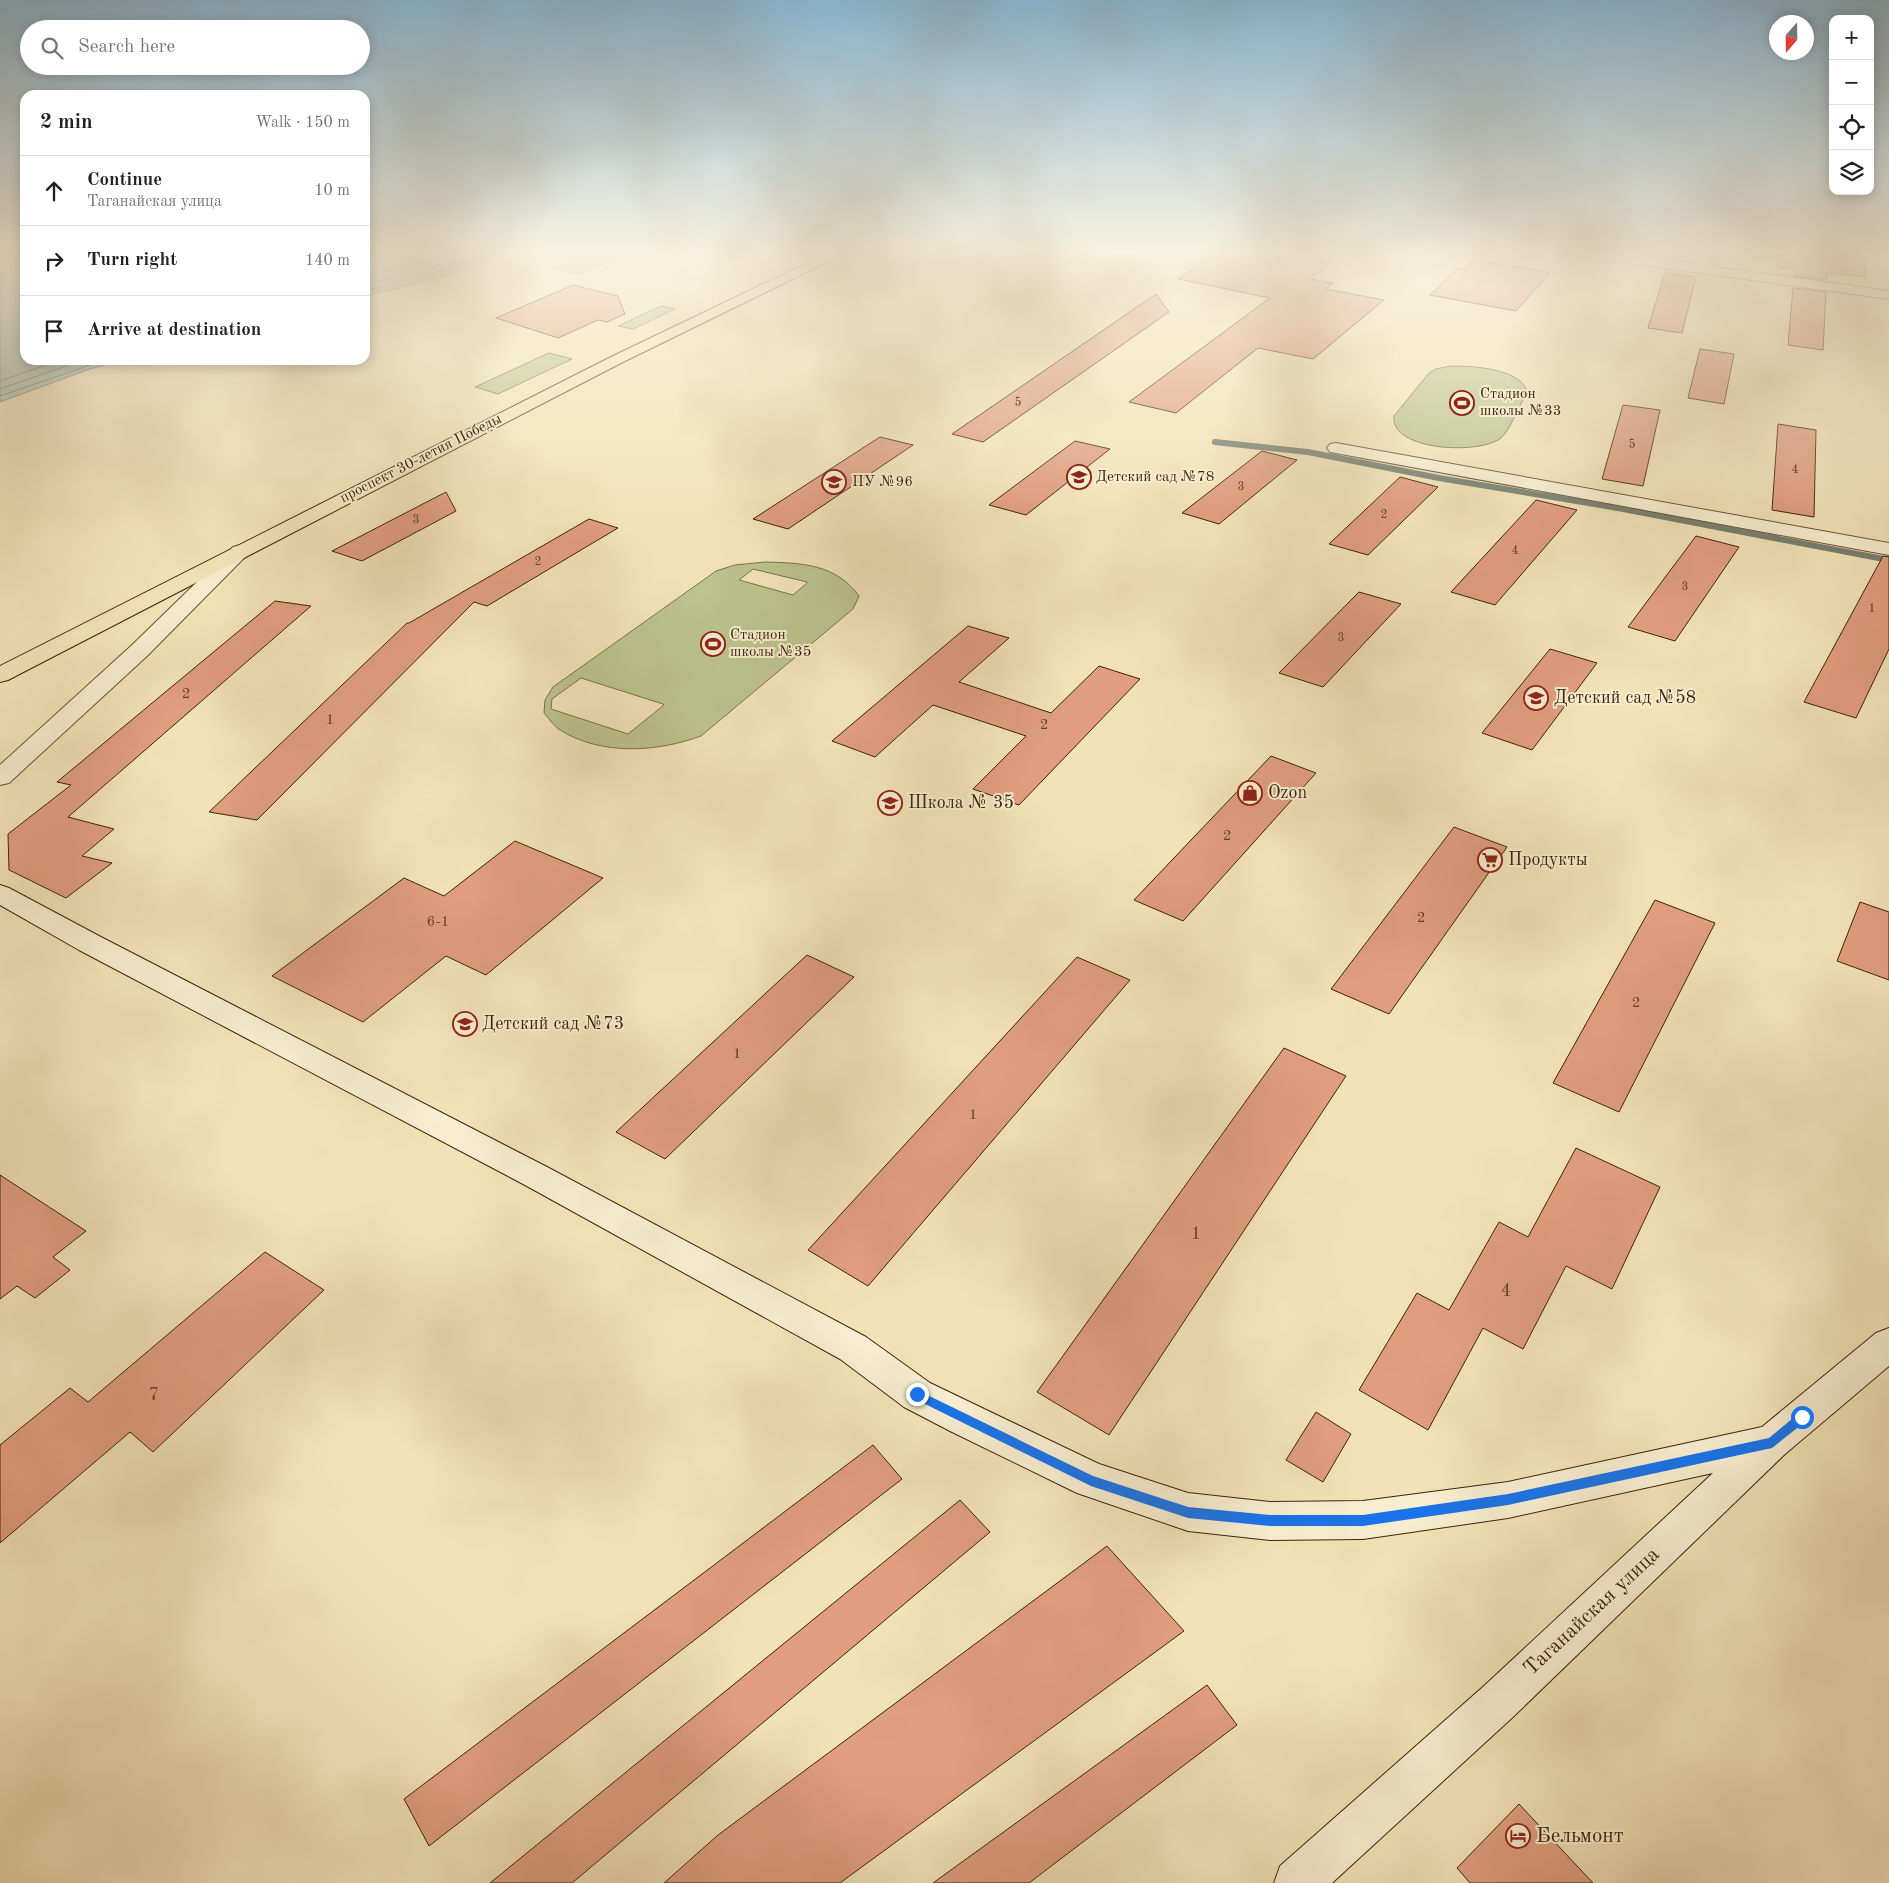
<!DOCTYPE html>
<html lang="en">
<head>
<meta charset="utf-8">
<style>
  :root { --surface:#fff; --page:#f2f2f2; --text:#202124; --muted:#757577; --line:#e0e0e0 }
  body { margin:0; font-family:"Old Standard TT",serif; background:var(--page); color:var(--text) }
  .controls { position:absolute; right:15px; top:15px; display:grid; overflow:hidden; border-radius:10px; box-shadow:0 2px 12px #0003 }
  .controls button { width:45px; height:45px; display:grid; place-items:center; padding:0; border:0; border-bottom:1px solid var(--line); background:var(--surface); color:var(--text); font:25px sans-serif }
  .compass { position:absolute; left:1769px; top:15px; width:45px; height:45px; border-radius:50%; background:var(--surface); box-shadow:0 2px 12px #0003; rotate:200deg }
  .stop { position:absolute; width:15px; height:15px; margin:-11px; border:4px solid #1a73e8; border-radius:50%; background:#fff }
  .stop.end { background:#1a73e8; border-color:#fff; box-shadow:0 1px 5px #0008 }
  .list { margin:0; padding:0; list-style:none }
  h2 { display:flex; justify-content:space-between; align-items:center; height:65px; margin:0; padding:0 20px; font-size:21px }
  h2 small { font-size:16px; font-weight:400; color:var(--muted) }
  .list li { display:grid; grid-template-columns:32px 1fr auto; gap:15px; align-items:center; box-sizing:border-box; height:70px; padding:0 20px; border-top:1px solid var(--line) }
  .list b { display:block; font-size:19px; white-space:nowrap }
  .list p { margin:0; font-size:16px; white-space:nowrap; color:var(--muted) }
  .list em { font-size:16px; font-style:normal; color:var(--muted) }
  .icon { flex:none; width:28px; height:28px; fill:none; stroke:currentColor; stroke-width:2; stroke-linecap:round; stroke-linejoin:round }
  .map { position:relative; flex:none; width:1889px; height:1883px; overflow:hidden }
  .search { position:absolute; background:var(--surface); box-shadow:0 2px 12px #0003; left:20px; top:20px; width:350px; height:55px; display:flex; align-items:center; gap:12px; box-sizing:border-box; padding:0 18px; border-radius:28px; color:var(--muted); font-size:19px }
  .panel { position:absolute; background:var(--surface); box-shadow:0 2px 12px #0003; left:20px; top:90px; width:350px; height:275px; border-radius:15px }
  .map>svg:first-child { display:block }
  .green { fill:#bcc38d; stroke:#7c734c; fill-rule:evenodd }
  .water { fill:#9dbdb6; stroke:#777f71 }
  .lines { fill:none; stroke-linecap:round; stroke-linejoin:round }
  .shore { stroke:#6d7060; stroke-width:1 }
  .stream { stroke:#777f71; stroke-width:6 }
  .building { fill:#e09e7f; stroke:#3d230a }
  .street-casing { stroke:#6a5335; stroke-width:2 }
  .secondary-casing { stroke:#3d230a; stroke-width:2 }
  .primary-casing { stroke:#3d230a; stroke-width:2 }
  .street { fill:#f7edd0; fill-rule:evenodd }
  .secondary { fill:#f7edd0; fill-rule:evenodd }
  .primary { fill:#f2e3b7; fill-rule:evenodd }
  .route { fill:#1a73e8 }
  .labels { text-anchor:middle; dominant-baseline:central; stroke-width:4; stroke-linejoin:round; paint-order:stroke }
  .far-number-label { font-size:12px; fill:#664227 }
  .far-poi-label { font-size:15px; fill:#3d230a; stroke:#f7edd0; text-anchor:start }
  .far-street-label { font-size:15px; fill:#3d230a; stroke:#f7edd0 }
  .number-label { font-size:15px; fill:#664227 }
  .poi-label { font-size:18px; fill:#3d230a; stroke:#f7edd0; text-anchor:start }
  .near-number-label { font-size:18px; fill:#664227 }
  .near-street-label { font-size:21px; fill:#3d230a; stroke:#f7edd0 }
  .near-poi-label { font-size:21px; fill:#3d230a; stroke:#f7edd0; text-anchor:start }
</style>
</head>
<body>
<div class="map">
<svg width="1889" height="1883" viewBox="0 0 1889 1883">
  <rect width="100%" height="100%" fill="#f2e3b7"/>
  <filter id="stains"><feTurbulence type="fractalNoise" baseFrequency=".004" numOctaves="4"/><feColorMatrix values="0 0 0 0 .2 0 0 0 0 .09 0 0 0 0 .02 0 0 0 .5 -.17"/></filter>
  <radialGradient id="worn" r=".72"><stop offset=".6" stop-color="#630" stop-opacity="0"/><stop offset="1" stop-color="#630" stop-opacity=".3"/></radialGradient>
  <path class="green" d="M 596,250 L 624,255 L 579,274 L 553,268 Z
    M 661,306 L 675,309 L 633,329 L 618,326 Z
    M 549,353 L 572,359 L 498,394 L 475,387 Z
    M 1451,366 C 1471,366 1520,368 1527,391 C 1522,401 1509,432 1501,438 C 1480,455 1390,451 1394,416 L 1429,373 L 1436,369 Z
    M 765,562 C 802,563 836,564 859,596 L 853,609 L 701,736 C 657,752 602,756 560,730 C 554,726 549,719 544,713 L 545,700 L 553,687 L 716,571 L 735,565 ZM 753,569 L 807,582 L 807,583 L 793,595 L 739,580 ZM 581,678 L 663,704 L 664,705 L 628,734 L 551,709 L 552,699 Z"/>
  <path class="water" d="M 0,250 L 25,250 L 25,360 L 124,360 L 90,369 L 0,402 Z
    M 365,250 L 506,250 C 468,274 409,285 365,296 Z"/>
  <g class="lines">
    <path class="shore" d="M 365,277 L 462,250
      M 365,285 L 457,260 L 482,250
      M 365,291 L 459,266 L 496,250
      M 0,381 L 60,360
      M 0,389 L 83,360
      M 0,396 L 105,360"/>
    <path class="stream" d="M 1215,442 L 1308,452 L 1439,478 L 1618,508 L 1889,560"/>
  </g>
  <path class="building" d="M 1220,250 L 1332,250 L 1319,261 L 1331,263 L 1310,279 L 1333,283 L 1326,289 L 1384,300 L 1313,359 L 1258,348 L 1176,413 L 1129,402 L 1270,298 L 1178,279 Z
    M 1777,250 L 1863,250 L 1866,277 L 1827,273 L 1826,280 L 1794,276 L 1795,269 L 1776,267 Z
    M 1474,260 L 1542,271 L 1550,273 L 1516,311 L 1430,295 L 1458,268 L 1464,269 Z
    M 1665,273 L 1696,277 L 1682,333 L 1648,328 Z
    M 573,285 L 618,296 L 625,314 L 607,322 L 598,320 L 558,338 L 496,318 Z
    M 1793,288 L 1826,292 L 1823,350 L 1788,345 Z
    M 1156,294 L 1169,312 L 983,442 L 952,434 Z
    M 1700,349 L 1734,354 L 1724,404 L 1688,398 Z
    M 1623,405 L 1660,410 L 1643,486 L 1602,479 Z
    M 1778,424 L 1816,430 L 1814,517 L 1772,510 Z
    M 880,437 L 913,445 L 788,529 L 753,519 Z
    M 1075,441 L 1110,449 L 1026,515 L 989,505 Z
    M 1262,451 L 1297,460 L 1219,524 L 1182,513 Z
    M 1400,477 L 1438,487 L 1368,555 L 1329,544 Z
    M 446,492 L 456,511 L 362,561 L 332,551 Z
    M 1536,500 L 1577,510 L 1495,605 L 1451,592 Z
    M 589,519 L 618,528 L 487,606 L 474,602 L 257,820 L 209,812 L 407,623 L 409,623 Z
    M 1696,536 L 1739,547 L 1675,641 L 1628,627 Z
    M 1883,556 L 1889,557 L 1889,649 L 1856,718 L 1804,702 Z
    M 1359,592 L 1401,604 L 1323,687 L 1279,673 Z
    M 275,601 L 311,606 L 68,817 L 114,829 L 82,856 L 112,863 L 66,898 L 9,870 L 8,834 L 71,785 L 57,782 Z
    M 968,626 L 1009,638 L 959,682 L 1051,713 L 1099,666 L 1140,679 L 1019,805 L 973,789 L 1026,736 L 933,705 L 875,757 L 832,741 Z
    M 1550,649 L 1597,663 L 1532,750 L 1482,733 Z
    M 1271,756 L 1316,773 L 1183,921 L 1134,900 Z
    M 1454,827 L 1507,847 L 1389,1014 L 1331,989 Z
    M 515,841 L 603,878 L 486,975 L 446,956 L 363,1022 L 272,976 L 404,878 L 444,896 Z
    M 1655,900 L 1715,923 L 1619,1112 L 1553,1083 Z
    M 1860,902 L 1889,912 L 1889,980 L 1837,961 Z
    M 807,955 L 854,977 L 665,1159 L 616,1132 Z
    M 1077,957 L 1130,980 L 868,1286 L 808,1250 Z
    M 1284,1048 L 1346,1076 L 1109,1435 L 1037,1392 Z
    M 1576,1148 L 1660,1187 L 1612,1289 L 1566,1266 L 1523,1349 L 1483,1328 L 1428,1430 L 1359,1390 L 1417,1293 L 1449,1310 L 1499,1222 L 1528,1237 Z
    M 0,1175 L 86,1231 L 53,1257 L 70,1270 L 35,1298 L 17,1286 L 0,1299 Z
    M 265,1252 L 324,1290 L 153,1452 L 130,1432 L 0,1543 L 0,1445 L 70,1388 L 88,1402 Z
    M 1316,1412 L 1351,1434 L 1323,1482 L 1286,1460 Z
    M 873,1445 L 902,1479 L 429,1846 L 404,1799 Z
    M 960,1500 L 990,1532 L 572,1883 L 490,1883 Z
    M 1107,1546 L 1184,1631 L 840,1883 L 664,1883 L 718,1835 Z
    M 1207,1685 L 1237,1725 L 1029,1883 L 933,1883 Z
    M 1519,1804 L 1593,1883 L 1470,1883 L 1457,1868 Z"/>
  <g class="lines">
    <defs>
      <path id="street" d="M 1557,250 L 1595,250 L 1889,291 L 1889,299 L 1563,254 Z
        M 1336,443 L 1889,543 L 1889,555 L 1330,452 L 1327,448 L 1330,444 Z
        M 240,545 L 247,547 L 250,551 L 247,555 L 147,656 L 9,783 L 0,785 L 0,765 L 131,646 L 233,547 Z"/>
      <path id="secondary" d="M 0,885 L 9,888 L 99,936 L 547,1167 L 866,1337 L 930,1383 L 1099,1464 L 1188,1493 L 1270,1502 L 1363,1501 L 1508,1482 L 1762,1427 L 1876,1333 L 1889,1328 L 1889,1366 L 1785,1454 L 1514,1716 L 1332,1883 L 1274,1883 L 1280,1866 L 1484,1686 L 1713,1473 L 1508,1518 L 1363,1539 L 1270,1540 L 1188,1531 L 1077,1493 L 950,1431 L 904,1407 L 840,1359 L 525,1185 L 79,950 L 0,905 Z"/>
      <path id="primary" d="M 834,250 L 852,250 L 623,362 L 8,680 L 0,682 L 0,666 L 613,356 Z"/>
    </defs>
    <use href="#street" class="street-casing"/>
    <use href="#secondary" class="secondary-casing"/>
    <use href="#primary" class="primary-casing"/>
    <use href="#street" class="street"/>
    <use href="#secondary" class="secondary"/>
    <use href="#primary" class="primary"/>
  </g>
  <linearGradient id="sky" x2="0" y2="1"><stop stop-color="#8ab8d4"/><stop offset="0.49" stop-color="#f9f2df"/><stop offset="1" stop-color="#f9f2df" stop-opacity="0"/></linearGradient>
  <rect width="1889" height="514" fill="url(#sky)"/>
  <path class="route" d="M 917,1390 L 1093,1476 L 1188,1507 L 1270,1515 L 1363,1515 L 1508,1494 L 1769,1438 L 1798,1414 L 1806,1414 L 1808,1417 L 1806,1421 L 1772,1448 L 1508,1505 L 1363,1526 L 1270,1526 L 1188,1518 L 1091,1486 L 913,1398 L 911,1394 L 913,1391 Z"/>
  <defs>
    <symbol id="stadium-ring" viewBox="-11 -11 22 22"><circle r="9.5" fill="#f7edd0" stroke="#8f2418" stroke-width="1.5"/><path d="M0-5a6.5 5 0 1 0 0 10a6.5 5 0 1 0 0-10ZM-3.5-1.8h7v3.6h-7Z" fill="#8f2418"/></symbol>
    <symbol id="school-ring" viewBox="-11 -11 22 22"><circle r="9.5" fill="#f7edd0" stroke="#8f2418" stroke-width="1.5"/><path d="M0-5L7-2L0 1L-7-2ZM-4 1L0 2.5L4 1V4Q0 6-4 4Z" fill="#8f2418"/></symbol>
    <symbol id="university-ring" viewBox="-11 -11 22 22"><circle r="9.5" fill="#f7edd0" stroke="#8f2418" stroke-width="1.5"/><path d="M0-5L7-2L0 1L-7-2ZM-4 1L0 2.5L4 1V4Q0 6-4 4Z" fill="#8f2418"/></symbol>
    <symbol id="shop-ring" viewBox="-11 -11 22 22"><circle r="9.5" fill="#f7edd0" stroke="#8f2418" stroke-width="1.5"/><path d="M-5-2.5h2.3a2.7 3.5 0 0 1 5.4 0H5L5.5 6h-11ZM-1.5-2.5h3a1.5 2.3 0 0 0-3 0Z" fill="#8f2418"/></symbol>
    <symbol id="supermarket-ring" viewBox="-11 -11 22 22"><circle r="9.5" fill="#f7edd0" stroke="#8f2418" stroke-width="1.5"/><path d="M-6-5.5h2.5l.6 2H6L4.5 2H-2.5L-4.4-4H-6ZM-1.5 3.2a1.3 1.3 0 1 0 .1 0ZM3 3.2a1.3 1.3 0 1 0 .1 0Z" fill="#8f2418"/></symbol>
    <symbol id="hotel-ring" viewBox="-11 -11 22 22"><circle r="9.5" fill="#f7edd0" stroke="#8f2418" stroke-width="1.5"/><path d="M-6-4.5h1.5V1H6V5H4.5V3h-9V5H-6ZM-4 0a1.8 1.8 0 1 1 3.6 0ZM.5 0V-2.5h3Q6-2.5 6 0Z" fill="#8f2418"/></symbol>
  </defs>
  <g fill-rule="evenodd">
    <use href="#stadium-ring" x="1448" y="389" width="28" height="28"/>
    <use href="#school-ring" x="1065" y="463" width="28" height="28"/>
    <use href="#university-ring" x="820" y="468" width="28" height="28"/>
    <use href="#stadium-ring" x="699" y="630" width="28" height="28"/>
    <use href="#school-ring" x="1522" y="684" width="28" height="28"/>
    <use href="#shop-ring" x="1236" y="779" width="28" height="28"/>
    <use href="#school-ring" x="876" y="789" width="28" height="28"/>
    <use href="#supermarket-ring" x="1476" y="846" width="28" height="28"/>
    <use href="#school-ring" x="451" y="1010" width="28" height="28"/>
    <use href="#hotel-ring" x="1504" y="1822" width="28" height="28"/>
  </g>
  <g class="labels">
    <g class="far-number-label">
      <text x="1018" y="403">5</text>
      <text x="1632" y="445">5</text>
      <text x="1795" y="470">4</text>
      <text x="1241" y="487">3</text>
      <text x="1384" y="515">2</text>
      <text x="416" y="520">3</text>
      <text x="1515" y="551">4</text>
      <text x="538" y="562">2</text>
      <text x="1685" y="587">3</text>
      <text x="1872" y="609">1</text>
      <text x="1341" y="638">3</text>
    </g>
    <g class="far-poi-label">
      <text x="1480" y="394">Стадион<tspan x="1480" dy="17">школы №33</tspan></text>
      <text x="1096" y="477">Детский сад №78</text>
      <text x="852" y="482">ПУ №96</text>
      <text x="730" y="635">Стадион<tspan x="730" dy="17">школы №35</tspan></text>
    </g>
    <g class="far-street-label">
      <text transform="translate(421 459) rotate(-27)">проспект 30-летия Победы</text>
    </g>
    <g class="number-label">
      <text x="186" y="694">2</text>
      <text x="330" y="720">1</text>
      <text x="1044" y="725">2</text>
      <text x="1227" y="836">2</text>
      <text x="1421" y="918">2</text>
      <text x="438" y="922">6-1</text>
      <text x="1636" y="1003">2</text>
      <text x="737" y="1054">1</text>
      <text x="973" y="1115">1</text>
    </g>
    <g class="poi-label">
      <text x="1554" y="698">Детский сад №58</text>
      <text x="1268" y="793">Ozon</text>
      <text x="908" y="803">Школа № 35</text>
      <text x="1508" y="860">Продукты</text>
      <text x="482" y="1024">Детский сад №73</text>
    </g>
    <g class="near-number-label">
      <text x="1196" y="1234">1</text>
      <text x="1506" y="1291">4</text>
      <text x="154" y="1395">7</text>
    </g>
    <g class="near-street-label">
      <text transform="translate(1592 1612) rotate(-43)">Таганайская улица</text>
    </g>
    <g class="near-poi-label">
      <text x="1536" y="1836">Бельмонт</text>
    </g>
  </g>
  <rect width="100%" height="100%" filter="url(#stains)"/>
  <rect width="100%" height="100%" fill="url(#worn)"/>
</svg>
<div class="controls">
<button>+</button>
<button>−</button>
<button><svg class="icon" aria-label="locate" viewBox="0 0 24 24"><circle cx="12" cy="12" r="6"/><path d="M12 2v4M12 18v4M2 12h4M18 12h4"/></svg></button>
<button><svg class="icon" aria-label="layers" viewBox="0 0 24 24"><path d="M12 4l9 5-9 5-9-5zM3 14l9 5 9-5"/></svg></button>
</div>
<svg class="compass" viewBox="-18 -18 36 36"><path d="M0-13l5 13h-10z" fill="#e53935"/><path d="M0 13l5-13h-10z" fill="#757577"/></svg>
<div class="stop" style="left:1802px;top:1417px"></div>
<div class="stop end" style="left:917px;top:1394px"></div>
<div class="search"><svg class="icon" aria-label="search" viewBox="0 0 24 24"><circle cx="10" cy="10" r="6"/><path d="M15 15l6 6"/></svg>Search here</div>
<section class="panel">
<h2>2 min<small>Walk · 150 m</small></h2>
<ul class="list">
<li><svg class="icon" aria-label="ahead" viewBox="0 0 24 24"><path d="M12 20V5M6 11l6-6 6 6"/></svg><div><b>Continue</b><p>Таганайская улица</p></div><em>10 m</em></li>
<li><svg class="icon" aria-label="right" viewBox="0 0 24 24"><path d="M7 20v-9h11M14 6l5 5-5 5"/></svg><div><b>Turn right</b></div><em>140 m</em></li>
<li><svg class="icon" aria-label="arrive" viewBox="0 0 24 24"><path d="M6 21V4h12l-3 4 3 4H6"/></svg><div><b>Arrive at destination</b></div></li>
</ul>
</section>
</div>
</body>
</html>
